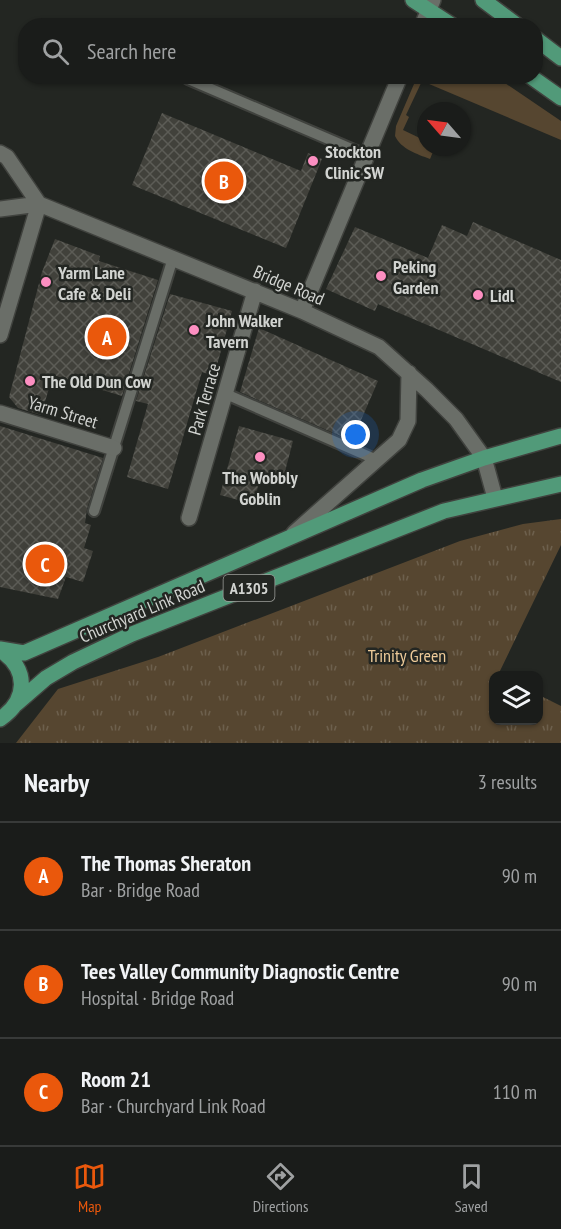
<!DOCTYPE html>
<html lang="en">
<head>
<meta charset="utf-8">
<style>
  :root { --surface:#1a1c1a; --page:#232523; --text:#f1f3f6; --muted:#9fa1a2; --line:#383a39; --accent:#ea580c }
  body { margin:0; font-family:"PT Sans Narrow",sans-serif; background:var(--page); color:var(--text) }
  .controls { position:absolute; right:18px; bottom:18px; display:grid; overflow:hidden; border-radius:12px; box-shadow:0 2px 4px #0004 }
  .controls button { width:54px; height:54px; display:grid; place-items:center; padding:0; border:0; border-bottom:2px solid var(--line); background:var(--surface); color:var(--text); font:30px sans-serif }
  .compass { position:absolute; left:417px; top:102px; width:54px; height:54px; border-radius:50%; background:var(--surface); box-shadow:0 2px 4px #0004; rotate:298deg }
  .you { position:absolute; left:356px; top:435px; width:21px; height:21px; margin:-15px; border:4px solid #fff; border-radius:50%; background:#1a73e8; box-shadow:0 0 0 9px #1a73e833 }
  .badge { display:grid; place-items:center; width:39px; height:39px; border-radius:50%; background:var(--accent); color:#fff; font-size:20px; font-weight:700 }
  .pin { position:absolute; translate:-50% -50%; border:3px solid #fff; box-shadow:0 2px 6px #0006 }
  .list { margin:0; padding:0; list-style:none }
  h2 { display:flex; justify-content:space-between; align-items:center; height:78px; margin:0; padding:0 24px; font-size:26px }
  h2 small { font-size:20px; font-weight:400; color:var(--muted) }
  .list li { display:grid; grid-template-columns:39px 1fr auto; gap:18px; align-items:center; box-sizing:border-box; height:108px; padding:0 24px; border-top:2px solid var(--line) }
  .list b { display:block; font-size:22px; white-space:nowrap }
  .list p { margin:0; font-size:20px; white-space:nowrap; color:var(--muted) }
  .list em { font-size:20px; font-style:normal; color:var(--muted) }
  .icon { flex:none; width:33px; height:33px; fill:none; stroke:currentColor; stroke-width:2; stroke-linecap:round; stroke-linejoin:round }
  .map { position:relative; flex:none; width:561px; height:743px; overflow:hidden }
  .search { position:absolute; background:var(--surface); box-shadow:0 2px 4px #0004; left:18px; right:18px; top:18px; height:66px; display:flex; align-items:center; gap:15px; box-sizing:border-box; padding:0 21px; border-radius:24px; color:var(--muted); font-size:22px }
  .sheet { height:402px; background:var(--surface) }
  nav { display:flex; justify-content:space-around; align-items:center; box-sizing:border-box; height:84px; border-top:2px solid var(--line); background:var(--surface); font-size:16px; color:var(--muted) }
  nav a { display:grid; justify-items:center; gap:3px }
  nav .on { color:var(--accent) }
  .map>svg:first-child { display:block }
  .green { fill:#564630 }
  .park { fill:url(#park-tufts) }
  .building { fill:url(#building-cross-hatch) }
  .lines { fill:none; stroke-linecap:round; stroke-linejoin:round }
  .service-casing { stroke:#40423e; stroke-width:14 }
  .minor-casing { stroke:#40423e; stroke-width:18 }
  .primary-casing { stroke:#40423e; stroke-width:18 }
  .service { stroke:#6a6e68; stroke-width:10 }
  .minor { stroke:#6a6e68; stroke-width:15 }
  .primary { stroke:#519a79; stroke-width:15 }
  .poi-dot { fill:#fc8fc1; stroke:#232622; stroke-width:2 }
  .labels { text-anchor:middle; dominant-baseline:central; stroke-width:5; stroke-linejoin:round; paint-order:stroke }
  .shield { fill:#232622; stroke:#9ea09c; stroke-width:1.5 }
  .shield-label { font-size:16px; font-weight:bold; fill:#d2d4d1 }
  .poi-label { font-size:18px; font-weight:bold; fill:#d2d4d1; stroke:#232622; text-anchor:start }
  .street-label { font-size:18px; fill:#d2d4d1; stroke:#232622 }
  .park-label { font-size:18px; fill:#eecb99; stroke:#232622 }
</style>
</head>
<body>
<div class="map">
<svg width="561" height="743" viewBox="0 0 561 743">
  <defs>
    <pattern id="park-tufts" width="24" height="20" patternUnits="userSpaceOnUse" patternTransform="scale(1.5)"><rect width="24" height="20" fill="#564630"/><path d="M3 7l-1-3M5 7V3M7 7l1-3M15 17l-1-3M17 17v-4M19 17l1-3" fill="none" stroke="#6d604d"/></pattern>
    <pattern id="building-cross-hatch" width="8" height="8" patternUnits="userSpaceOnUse" patternTransform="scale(1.5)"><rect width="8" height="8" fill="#41413b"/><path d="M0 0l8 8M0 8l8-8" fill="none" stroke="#5c5c56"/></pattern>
  </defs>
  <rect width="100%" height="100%" fill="#232622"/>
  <path class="green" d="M 417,77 L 496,77 L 561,121 L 561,140 L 422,81 L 406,115 L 409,117 L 403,130 L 426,141 L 426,147 L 435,147 L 430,159 C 417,154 401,149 395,136 L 396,126 Z"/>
  <path class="park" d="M 561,519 L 561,545 L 498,675 L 494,676 L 494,720 L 538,720 L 539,695 L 561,706 L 561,743 L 16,743 L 58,689 L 158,657 L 460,541 L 523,524 Z"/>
  <path class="building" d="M 162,113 L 301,171 L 308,153 L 322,159 L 286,248 L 132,185 Z
    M 473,222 L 561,260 L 561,382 L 378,304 L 375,311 L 326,289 L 355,227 L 428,258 L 442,225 L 467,236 Z
    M 55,239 L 100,256 L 99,261 L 158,280 L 122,396 L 53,375 L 41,415 L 18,408 L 9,397 L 42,272 Z
    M 170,294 L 232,311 L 214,376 L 202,372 L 168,489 L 127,477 L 148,404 L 136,401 Z
    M 259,328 L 378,381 L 352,441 L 240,392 Z
    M 0,426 L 103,458 L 87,509 L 85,523 L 91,525 L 84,548 L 93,551 L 83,582 L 66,577 L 58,599 L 0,587 Z
    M 239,426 L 293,441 L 283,479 L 262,473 L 253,504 L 220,495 Z"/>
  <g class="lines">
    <defs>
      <path id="service" d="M 188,79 L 368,156
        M 226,394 L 377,460
        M 94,511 L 173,258"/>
      <path id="minor" d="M 422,26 L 433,0
        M 0,153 L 7,157 L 39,204
        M 0,209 L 39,204 L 302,311 L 379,347 L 427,390 L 456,419 L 484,458 L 495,498
        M 302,311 L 400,76
        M 0,335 L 39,204
        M 0,413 L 114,448
        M 189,518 L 255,291
        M 294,533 L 399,440 L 408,421 L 409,373"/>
      <path id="primary" d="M 413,0 L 453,26
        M 483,0 L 518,26
        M 536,39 L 561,58
        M 530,76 L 561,98
        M 0,649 L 24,653 L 422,480 L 484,458 L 561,436
        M 0,650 C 29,669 28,700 0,719
        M 16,704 L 46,678 L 73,662 L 132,634 L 444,511 L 561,484"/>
    </defs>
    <use href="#service" class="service-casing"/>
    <use href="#minor" class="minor-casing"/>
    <use href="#primary" class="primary-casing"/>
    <use href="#service" class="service"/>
    <use href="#minor" class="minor"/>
    <use href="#primary" class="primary"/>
  </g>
  <g class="poi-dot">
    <circle cx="313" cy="161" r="6"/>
    <circle cx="381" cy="276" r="6"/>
    <circle cx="46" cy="282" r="6"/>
    <circle cx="478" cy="295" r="6"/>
    <circle cx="194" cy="330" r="6"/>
    <circle cx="30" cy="381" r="6"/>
    <circle cx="260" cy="457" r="6"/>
  </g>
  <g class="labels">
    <rect class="shield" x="223.5" y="575" width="51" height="26" rx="4.5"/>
    <g class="shield-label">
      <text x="249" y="588">A1305</text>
    </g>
    <g class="poi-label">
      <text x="325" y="151">Stockton<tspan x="325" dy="21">Clinic SW</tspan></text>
      <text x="393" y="266">Peking<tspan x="393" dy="21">Garden</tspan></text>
      <text x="58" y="272">Yarm Lane<tspan x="58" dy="21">Cafe &amp; Deli</tspan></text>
      <text x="490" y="295">Lidl</text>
      <text x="206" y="320">John Walker<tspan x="206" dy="21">Tavern</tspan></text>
      <text x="42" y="381">The Old Dun Cow</text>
      <text x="260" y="477" text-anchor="middle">The Wobbly<tspan x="260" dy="21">Goblin</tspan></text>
    </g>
    <g class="street-label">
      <text transform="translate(289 285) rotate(23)">Bridge Road</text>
      <text transform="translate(204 399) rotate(-74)">Park Terrace</text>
      <text transform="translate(63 412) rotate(17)">Yarm Street</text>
      <text transform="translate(142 611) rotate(-23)">Churchyard Link Road</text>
    </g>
    <g class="park-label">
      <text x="407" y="655">Trinity Green</text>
    </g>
  </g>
</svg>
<div class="controls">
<button><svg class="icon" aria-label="layers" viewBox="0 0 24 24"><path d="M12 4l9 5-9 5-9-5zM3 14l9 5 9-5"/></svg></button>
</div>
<svg class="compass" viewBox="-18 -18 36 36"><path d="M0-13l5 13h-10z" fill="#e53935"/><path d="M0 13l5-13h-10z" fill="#9fa1a2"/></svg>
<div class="you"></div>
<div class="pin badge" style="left:107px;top:337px">A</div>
<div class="pin badge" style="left:224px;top:181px">B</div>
<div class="pin badge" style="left:45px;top:564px">C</div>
<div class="search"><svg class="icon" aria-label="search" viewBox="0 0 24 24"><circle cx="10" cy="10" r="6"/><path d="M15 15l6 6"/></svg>Search here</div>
</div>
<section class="sheet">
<h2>Nearby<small>3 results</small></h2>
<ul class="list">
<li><span class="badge">A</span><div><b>The Thomas Sheraton</b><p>Bar · Bridge Road</p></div><em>90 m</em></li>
<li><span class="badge">B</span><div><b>Tees Valley Community Diagnostic Centre</b><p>Hospital · Bridge Road</p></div><em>90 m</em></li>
<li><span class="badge">C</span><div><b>Room 21</b><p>Bar · Churchyard Link Road</p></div><em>110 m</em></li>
</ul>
</section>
<nav>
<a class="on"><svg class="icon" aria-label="map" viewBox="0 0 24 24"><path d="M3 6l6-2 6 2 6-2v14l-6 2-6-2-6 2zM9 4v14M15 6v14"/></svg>Map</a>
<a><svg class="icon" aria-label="directions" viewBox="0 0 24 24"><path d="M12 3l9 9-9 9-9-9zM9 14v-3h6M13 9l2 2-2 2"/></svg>Directions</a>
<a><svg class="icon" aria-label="saved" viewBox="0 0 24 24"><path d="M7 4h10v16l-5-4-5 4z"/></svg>Saved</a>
</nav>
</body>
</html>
